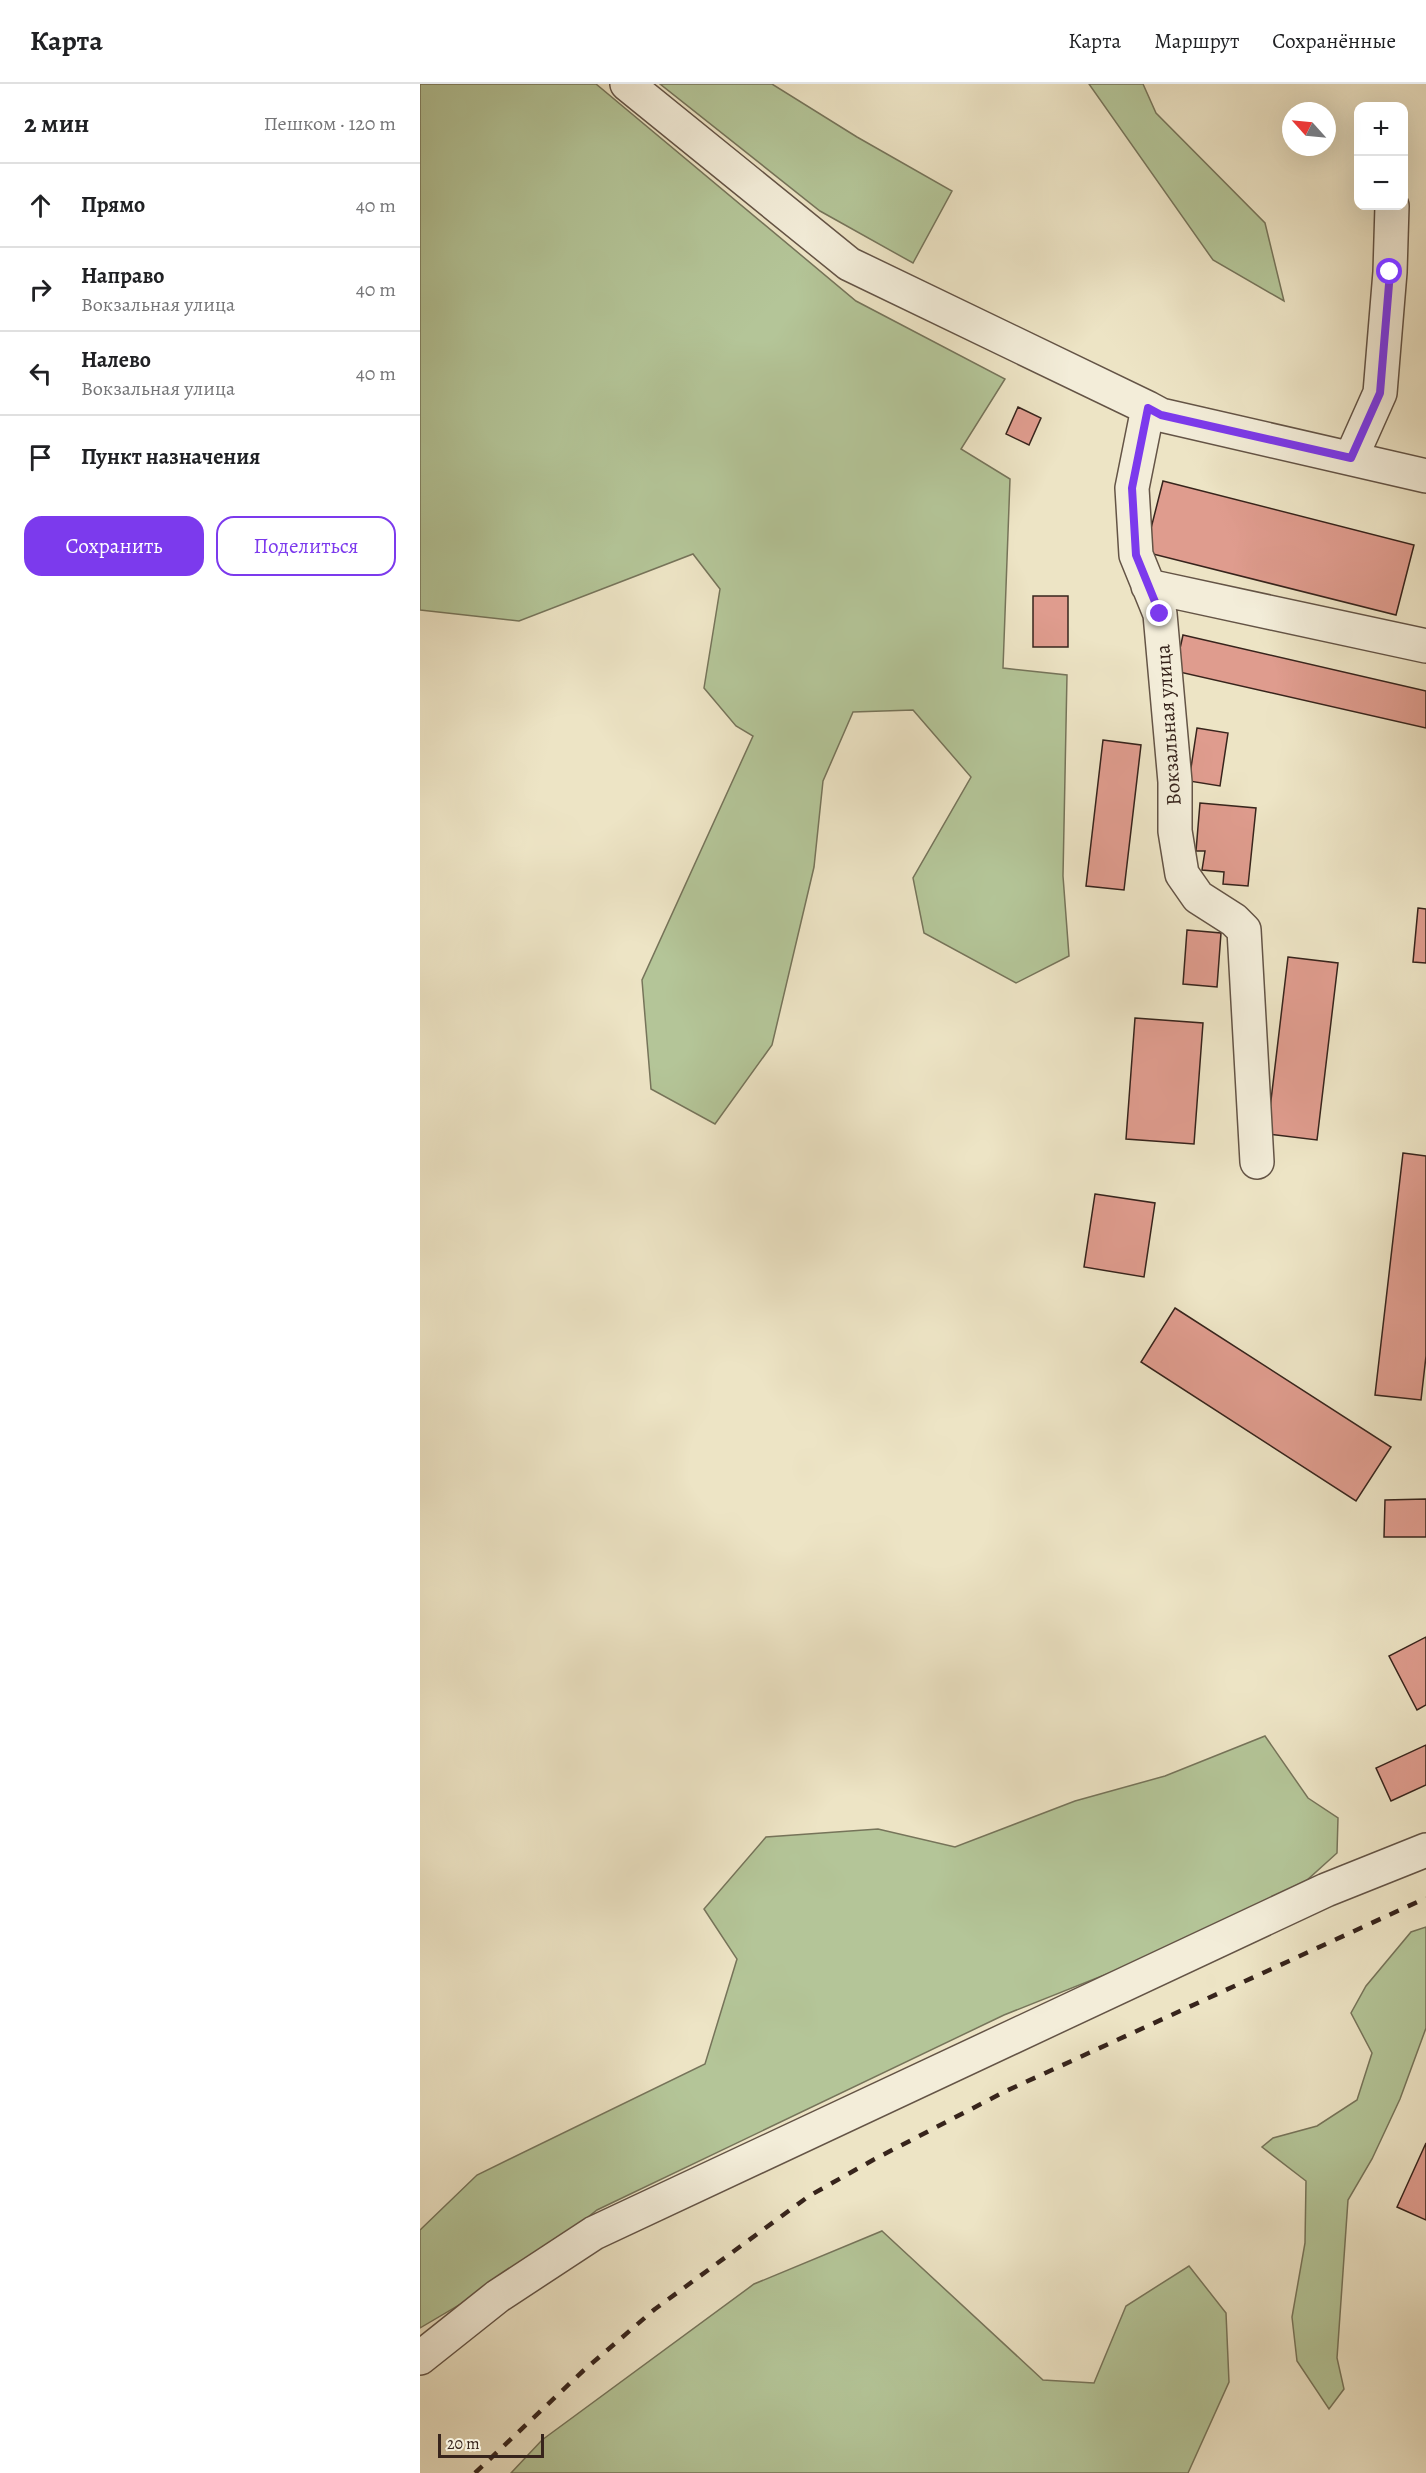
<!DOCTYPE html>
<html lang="ru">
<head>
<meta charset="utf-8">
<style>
  :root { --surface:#fff; --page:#f6f6f6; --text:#202124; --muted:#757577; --line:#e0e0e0; --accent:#7c3aed }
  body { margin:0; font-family:Alegreya,serif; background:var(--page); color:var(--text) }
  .controls { position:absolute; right:18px; top:18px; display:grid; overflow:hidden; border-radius:12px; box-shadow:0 6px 24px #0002 }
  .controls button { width:54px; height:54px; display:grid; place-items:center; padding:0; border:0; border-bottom:2px solid var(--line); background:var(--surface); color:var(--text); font:30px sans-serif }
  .compass { position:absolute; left:862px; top:18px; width:54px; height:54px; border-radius:50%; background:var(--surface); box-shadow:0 6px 24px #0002; rotate:297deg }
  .scale { position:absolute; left:18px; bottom:15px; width:106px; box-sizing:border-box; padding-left:6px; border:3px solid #37241c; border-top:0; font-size:16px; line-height:21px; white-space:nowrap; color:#37241c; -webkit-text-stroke:4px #f3edd9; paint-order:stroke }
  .stop { position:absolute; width:18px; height:18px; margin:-14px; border:4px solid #7c3aed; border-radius:50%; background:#fff }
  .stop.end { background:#7c3aed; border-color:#fff; box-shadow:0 2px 6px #0008 }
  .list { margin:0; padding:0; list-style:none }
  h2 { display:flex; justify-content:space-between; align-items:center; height:78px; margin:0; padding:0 24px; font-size:26px }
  h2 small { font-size:20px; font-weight:400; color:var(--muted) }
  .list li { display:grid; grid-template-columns:39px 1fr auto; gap:18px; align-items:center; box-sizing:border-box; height:84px; padding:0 24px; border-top:2px solid var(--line) }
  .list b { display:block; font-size:22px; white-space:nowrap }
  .list p { margin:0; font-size:20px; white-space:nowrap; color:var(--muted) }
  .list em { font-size:20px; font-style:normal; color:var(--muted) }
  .actions { display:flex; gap:12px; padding:18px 24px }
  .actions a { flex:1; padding:14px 0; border:2px solid var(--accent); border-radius:18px; text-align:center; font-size:21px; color:var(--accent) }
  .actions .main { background:var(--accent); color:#fff }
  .icon { flex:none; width:33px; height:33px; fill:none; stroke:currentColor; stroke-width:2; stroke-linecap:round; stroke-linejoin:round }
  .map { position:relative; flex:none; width:1006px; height:2389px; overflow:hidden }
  header { display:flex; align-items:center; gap:36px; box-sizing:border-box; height:84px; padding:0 30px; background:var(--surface); border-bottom:2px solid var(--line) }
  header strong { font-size:28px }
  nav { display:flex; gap:33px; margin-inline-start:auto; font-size:21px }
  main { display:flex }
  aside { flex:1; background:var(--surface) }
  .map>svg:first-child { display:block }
  .green { fill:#b4c598; stroke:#76745a; stroke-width:1.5 }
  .building { fill:#df9c8e; stroke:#37241c; stroke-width:1.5 }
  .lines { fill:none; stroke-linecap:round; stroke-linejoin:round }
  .minor-casing { stroke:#645446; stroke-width:36 }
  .minor { stroke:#f3edd9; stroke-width:33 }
  .rail { stroke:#37241c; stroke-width:4.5; stroke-dasharray:10 10; stroke-linecap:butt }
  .route { stroke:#7c3aed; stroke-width:8 }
  .labels { text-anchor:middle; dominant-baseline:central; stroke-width:5; stroke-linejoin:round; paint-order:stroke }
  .street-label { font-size:21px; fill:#37241c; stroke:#f3edd9 }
</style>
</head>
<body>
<header>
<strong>Карта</strong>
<nav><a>Карта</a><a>Маршрут</a><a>Сохранённые</a></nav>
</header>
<main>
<aside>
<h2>2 мин<small>Пешком · 120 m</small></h2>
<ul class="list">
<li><svg class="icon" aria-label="ahead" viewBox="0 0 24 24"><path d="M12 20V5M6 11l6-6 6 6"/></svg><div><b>Прямо</b></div><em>40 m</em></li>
<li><svg class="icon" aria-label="right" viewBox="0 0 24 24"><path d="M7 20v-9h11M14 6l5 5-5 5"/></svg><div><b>Направо</b><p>Вокзальная улица</p></div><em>40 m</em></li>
<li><svg class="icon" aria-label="left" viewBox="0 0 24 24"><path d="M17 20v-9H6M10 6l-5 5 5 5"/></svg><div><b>Налево</b><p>Вокзальная улица</p></div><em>40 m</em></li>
<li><svg class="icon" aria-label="arrive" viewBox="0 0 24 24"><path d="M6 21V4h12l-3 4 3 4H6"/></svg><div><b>Пункт назначения</b></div></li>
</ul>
<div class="actions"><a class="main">Сохранить</a><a>Поделиться</a></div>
</aside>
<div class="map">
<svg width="1006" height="2389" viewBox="0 0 1006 2389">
  <rect width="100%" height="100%" fill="#ede4c5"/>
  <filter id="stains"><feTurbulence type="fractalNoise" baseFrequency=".00333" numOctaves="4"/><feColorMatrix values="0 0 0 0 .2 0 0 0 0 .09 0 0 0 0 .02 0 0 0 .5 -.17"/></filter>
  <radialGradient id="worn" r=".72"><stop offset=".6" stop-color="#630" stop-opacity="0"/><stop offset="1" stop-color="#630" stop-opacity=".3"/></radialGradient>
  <path class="green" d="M 0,0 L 176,0 L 436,217 L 585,295 L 541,365 L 590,395 L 583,584 L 647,591 L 643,792 L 649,872 L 596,899 L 504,849 L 493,794 L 551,693 L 493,626 L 433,628 L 403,697 L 394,783 L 352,961 L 295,1040 L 231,1005 L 222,896 L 333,652 L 316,642 L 284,604 L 300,505 L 273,470 L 99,537 L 0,526 Z
    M 240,0 L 352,0 L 437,53 L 532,107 L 493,179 L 400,127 Z
    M 669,0 L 723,0 L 736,29 L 845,139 L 864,217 L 793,176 Z
    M 845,1652 L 888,1714 L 918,1734 L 917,1769 L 887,1796 L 747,1866 L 584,1931 L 177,2126 L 112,2178 L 0,2244 L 0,2146 L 57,2091 L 285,1980 L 317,1875 L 284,1825 L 346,1753 L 458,1745 L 535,1763 L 655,1717 L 745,1692 Z
    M 1006,1843 L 1006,1944 L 980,2015 L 952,2075 L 928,2116 L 917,2274 L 924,2305 L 909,2325 L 877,2277 L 872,2233 L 885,2159 L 886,2097 L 842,2063 L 853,2054 L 897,2042 L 937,2016 L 952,1969 L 931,1929 L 946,1902 L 991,1848 Z
    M 462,2147 L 623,2296 L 674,2299 L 706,2222 L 769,2182 L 806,2229 L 809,2298 L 768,2389 L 91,2389 L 122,2356 L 334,2200 Z"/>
  <path class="building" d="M 598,323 L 621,334 L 609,361 L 586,350 Z
    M 743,397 L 994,461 L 976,531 L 725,468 Z
    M 613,512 L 648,512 L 648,563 L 613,563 Z
    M 763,551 L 1006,607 L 1006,644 L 755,587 Z
    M 777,644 L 808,649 L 800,702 L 769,697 Z
    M 683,656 L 721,661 L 704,806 L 666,802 Z
    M 780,719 L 836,724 L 828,802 L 803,800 L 804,788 L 782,786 L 785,767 L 776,767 Z
    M 998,824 L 1006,825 L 1006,879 L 993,878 Z
    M 767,846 L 801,849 L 797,903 L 763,900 Z
    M 868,873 L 918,879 L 897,1056 L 847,1050 Z
    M 715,934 L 783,939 L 774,1060 L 706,1055 Z
    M 983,1069 L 1006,1072 L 1006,1272 L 1001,1316 L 955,1311 Z
    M 675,1110 L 735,1119 L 724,1193 L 664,1183 Z
    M 755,1224 L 971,1363 L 936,1417 L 721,1278 Z
    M 1006,1415 L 1006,1453 L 964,1453 L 965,1416 Z
    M 1006,1553 L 1006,1621 L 997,1626 L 969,1572 Z
    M 1006,1661 L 1006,1701 L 971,1717 L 956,1684 Z
    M 1006,2059 L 1006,2136 L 977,2123 Z"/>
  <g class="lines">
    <defs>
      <path id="minor" d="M 207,0 L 429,180 L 728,324
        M 931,374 L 960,309 L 970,188 L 972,122
        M 728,502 L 1006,562
        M 837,1078 L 824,846 L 814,836 L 778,813 L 762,790 L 755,747 L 755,698 L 740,530 L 716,471 L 712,404 L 728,324 L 741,331 L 1006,392
        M 0,2274 L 78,2212 L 174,2149 L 906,1806 L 1006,1766"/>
    </defs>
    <use href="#minor" class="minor-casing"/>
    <use href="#minor" class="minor"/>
    <path class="rail" d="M 55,2389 L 163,2287 L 235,2225 L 389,2112 L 453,2076 L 584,2008 L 1006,1814"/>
  </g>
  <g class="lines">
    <path class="route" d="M 740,530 L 716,471 L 712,404 L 728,324 L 741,331 L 931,374 L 960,309 L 970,188"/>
  </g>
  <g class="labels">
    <g class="street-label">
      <text transform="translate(748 641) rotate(-94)">Вокзальная улица</text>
    </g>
  </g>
  <rect width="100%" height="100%" filter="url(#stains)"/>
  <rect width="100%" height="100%" fill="url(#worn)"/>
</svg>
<div class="controls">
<button>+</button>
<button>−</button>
</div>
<svg class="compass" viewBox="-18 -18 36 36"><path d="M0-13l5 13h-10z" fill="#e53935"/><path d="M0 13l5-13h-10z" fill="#757577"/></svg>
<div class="scale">20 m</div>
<div class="stop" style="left:970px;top:188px"></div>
<div class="stop end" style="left:740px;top:530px"></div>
</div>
</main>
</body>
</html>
